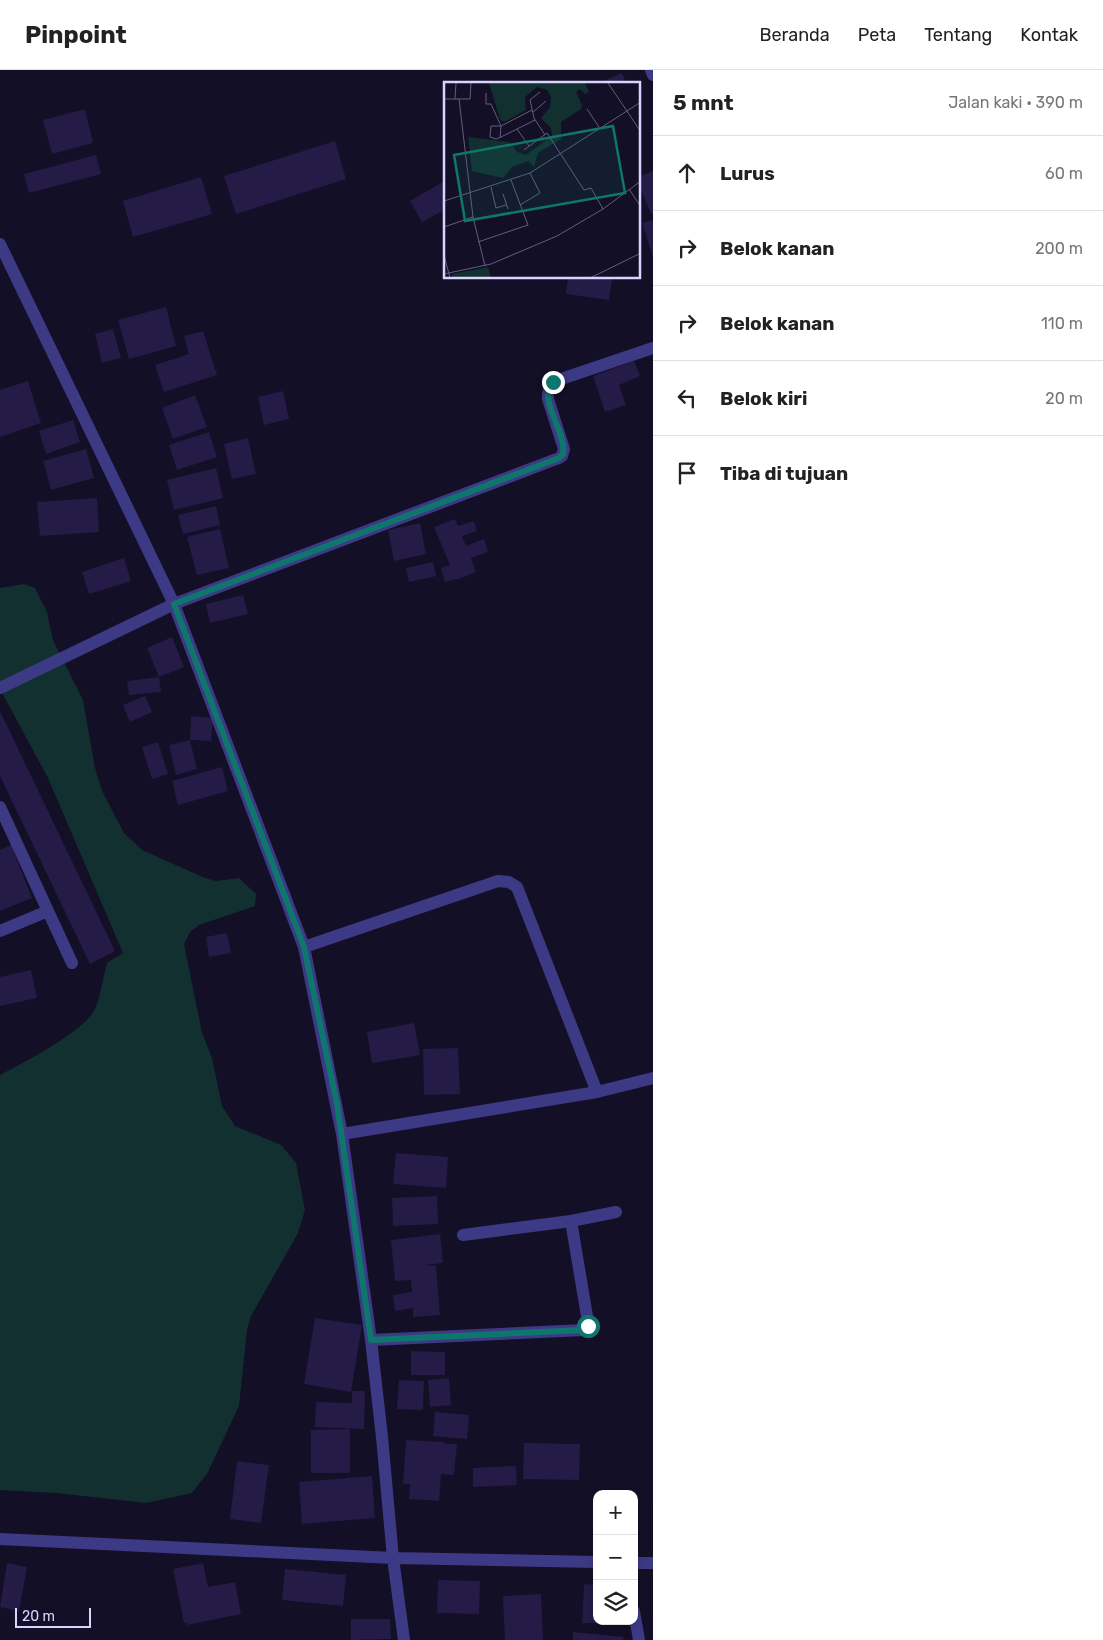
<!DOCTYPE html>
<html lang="id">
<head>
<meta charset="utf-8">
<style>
  :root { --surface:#fff; --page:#f2f2f2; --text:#222; --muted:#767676; --line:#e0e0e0 }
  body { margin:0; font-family:Rubik,sans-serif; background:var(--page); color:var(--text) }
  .controls { position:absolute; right:15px; bottom:15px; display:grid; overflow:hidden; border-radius:10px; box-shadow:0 2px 12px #0003 }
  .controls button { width:45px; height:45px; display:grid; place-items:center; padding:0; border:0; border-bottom:1px solid var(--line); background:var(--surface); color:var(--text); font:25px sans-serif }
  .scale { position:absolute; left:15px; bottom:12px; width:76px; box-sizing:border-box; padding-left:5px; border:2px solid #d9d4ff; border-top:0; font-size:14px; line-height:18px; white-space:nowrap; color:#d9d4ff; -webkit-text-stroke:4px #130f26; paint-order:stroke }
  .stop { position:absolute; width:15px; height:15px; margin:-11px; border:4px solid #0f766e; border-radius:50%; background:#fff }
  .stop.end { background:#0f766e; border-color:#fff; box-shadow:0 1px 5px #0008 }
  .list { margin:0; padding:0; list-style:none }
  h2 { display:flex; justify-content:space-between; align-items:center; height:65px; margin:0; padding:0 20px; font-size:21px }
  h2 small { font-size:16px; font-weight:400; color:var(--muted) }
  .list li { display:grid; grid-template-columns:32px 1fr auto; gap:15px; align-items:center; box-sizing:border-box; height:75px; padding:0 20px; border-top:1px solid var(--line) }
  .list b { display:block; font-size:19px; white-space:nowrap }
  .list em { font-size:16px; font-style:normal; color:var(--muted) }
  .icon { flex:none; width:28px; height:28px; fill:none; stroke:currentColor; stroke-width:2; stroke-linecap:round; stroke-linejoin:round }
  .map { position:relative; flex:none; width:653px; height:1570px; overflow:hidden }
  header { display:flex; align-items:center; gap:30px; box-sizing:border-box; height:70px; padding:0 25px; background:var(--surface); border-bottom:1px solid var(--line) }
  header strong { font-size:24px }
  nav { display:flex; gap:28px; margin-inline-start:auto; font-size:18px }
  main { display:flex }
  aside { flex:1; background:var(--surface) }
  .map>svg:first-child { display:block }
  .green { fill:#12302f }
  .building { fill:#241b47 }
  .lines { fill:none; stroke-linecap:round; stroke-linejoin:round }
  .street { stroke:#3d3a85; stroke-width:12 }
  .route { stroke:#0f766e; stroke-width:6 }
  .inset-road { fill:none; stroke:#625e7d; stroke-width:1 }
  .view { fill:#0f766e; fill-opacity:0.15; stroke:#0f766e; stroke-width:2.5 }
  .inset-edge { fill:none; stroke:#d9d4ff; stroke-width:2.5 }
</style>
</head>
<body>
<header>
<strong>Pinpoint</strong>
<nav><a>Beranda</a><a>Peta</a><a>Tentang</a><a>Kontak</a></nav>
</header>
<main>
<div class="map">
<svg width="653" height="1570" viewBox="0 0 653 1570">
  <rect width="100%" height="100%" fill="#130f26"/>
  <path class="green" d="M 24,514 L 35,518 L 47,542 L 53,570 L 83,630 L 95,698 L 102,721 L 124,763 L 142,780 L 205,808 L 216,811 L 239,808 L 256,824 L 255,836 L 199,855 L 190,862 L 184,874 L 202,963 L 212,988 L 222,1036 L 235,1056 L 281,1075 L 296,1093 L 305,1140 L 298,1163 L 251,1246 L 247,1260 L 239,1336 L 207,1404 L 192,1423 L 146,1433 L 56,1423 L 0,1420 L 0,1005 C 23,993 85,961 95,939 C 101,926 103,906 107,893 L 123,883 L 48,708 L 0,619 L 0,518 Z"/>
  <path class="building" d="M 622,3 L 626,12 L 622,14 L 596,14 Z
    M 85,39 L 93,73 L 52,84 L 43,50 Z
    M 335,71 L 346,109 L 236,144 L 224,106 Z
    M 96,85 L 101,104 L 29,123 L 24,104 Z
    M 653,101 L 653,143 L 651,144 L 639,115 L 639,107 Z
    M 201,107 L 212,144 L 133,167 L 123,131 Z
    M 446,110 L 446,139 L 422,152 L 410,131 Z
    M 652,150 L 653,152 L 653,187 L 642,153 Z
    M 568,208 L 612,208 L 609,230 L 566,224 Z
    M 166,237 L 176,276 L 129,289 L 118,250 Z
    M 113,259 L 121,288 L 102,293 L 95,264 Z
    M 203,261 L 217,305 L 164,322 L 155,295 L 189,284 L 184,266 Z
    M 634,291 L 640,306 L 619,315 L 626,335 L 605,342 L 593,306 Z
    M 28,311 L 41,353 L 0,367 L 0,320 Z
    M 283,321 L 289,349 L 264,355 L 258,327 Z
    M 195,325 L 207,357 L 173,369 L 162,338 Z
    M 73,350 L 80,372 L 46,384 L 39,361 Z
    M 209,362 L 217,387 L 177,400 L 169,375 Z
    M 248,368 L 256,404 L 232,409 L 224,374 Z
    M 86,379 L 94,408 L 51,420 L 43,391 Z
    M 216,398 L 223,428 L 174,440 L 167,410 Z
    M 97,428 L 99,462 L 40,466 L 37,432 Z
    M 216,436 L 220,455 L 183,464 L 178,445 Z
    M 455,449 L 458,456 L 474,451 L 477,461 L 462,466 L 466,476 L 484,469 L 488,482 L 471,488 L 476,502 L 456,510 L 456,509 L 445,512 L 441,498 L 450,495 L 434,457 Z
    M 420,453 L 426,484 L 394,491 L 388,460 Z
    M 220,459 L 229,498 L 197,505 L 187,467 Z
    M 124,488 L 131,511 L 89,524 L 82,502 Z
    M 433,492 L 436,506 L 409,512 L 406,498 Z
    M 243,525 L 248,544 L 210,553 L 206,534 Z
    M 172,567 L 184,597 L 159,607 L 161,622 L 129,625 L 127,611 L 159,607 L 147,578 Z
    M 145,626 L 152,642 L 130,652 L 123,635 Z
    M 0,641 L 115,881 L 90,894 L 0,706 Z
    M 191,646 L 213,648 L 211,671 L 190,670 Z
    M 190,670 L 197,699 L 176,705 L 169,675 Z
    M 158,672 L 168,704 L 152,709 L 142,677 Z
    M 222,697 L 228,721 L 178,735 L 172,711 Z
    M 11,775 L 32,828 L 0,841 L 0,780 Z
    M 227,863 L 231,883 L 209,887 L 206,867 Z
    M 31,900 L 37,928 L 0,936 L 0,907 Z
    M 414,953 L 420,985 L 372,993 L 367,962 Z
    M 458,978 L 460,1024 L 424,1025 L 423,979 Z
    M 396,1083 L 448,1087 L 446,1118 L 393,1114 Z
    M 437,1126 L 438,1154 L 393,1156 L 392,1128 Z
    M 440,1164 L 443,1193 L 425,1195 L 436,1196 L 440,1245 L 413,1247 L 413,1238 L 395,1241 L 393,1225 L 412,1222 L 411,1210 L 395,1211 L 391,1170 Z
    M 315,1248 L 362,1255 L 351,1322 L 304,1314 Z
    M 411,1281 L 445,1282 L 445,1305 L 411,1305 Z
    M 449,1308 L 451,1335 L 430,1337 L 428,1310 Z
    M 399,1310 L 424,1311 L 423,1340 L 397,1339 Z
    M 352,1321 L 365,1321 L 364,1359 L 315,1357 L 316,1332 L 352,1333 Z
    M 435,1342 L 469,1345 L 467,1369 L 433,1366 Z
    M 350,1359 L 350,1403 L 311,1403 L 311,1360 Z
    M 406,1370 L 445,1372 L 444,1374 L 457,1374 L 454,1405 L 441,1404 L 439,1431 L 409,1429 L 410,1414 L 403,1414 Z
    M 524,1373 L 580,1374 L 579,1410 L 523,1409 Z
    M 237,1391 L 269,1395 L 261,1453 L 230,1449 Z
    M 516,1396 L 517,1415 L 473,1417 L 473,1398 Z
    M 372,1406 L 375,1448 L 302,1454 L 299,1412 Z
    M 7,1493 L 27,1497 L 19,1541 L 0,1537 Z
    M 203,1493 L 208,1517 L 235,1512 L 241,1544 L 187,1555 L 187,1552 L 184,1553 L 173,1499 Z
    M 285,1499 L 346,1505 L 343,1536 L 282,1530 Z
    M 438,1510 L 480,1511 L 479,1544 L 437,1543 Z
    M 584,1514 L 597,1515 L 597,1551 L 605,1551 L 605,1553 L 582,1553 Z
    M 541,1524 L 543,1570 L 505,1570 L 503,1526 Z
    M 351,1549 L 390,1549 L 391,1569 L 351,1570 Z
    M 573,1562 L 624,1567 L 623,1570 L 573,1570 Z"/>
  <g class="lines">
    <path class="street" d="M 651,0 L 653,5
      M 0,174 L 174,534 L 304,877 L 342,1064 L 371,1270 L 382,1367 L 393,1488 L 404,1570
      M 0,618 L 174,534 L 559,388 L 562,386 L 564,379 L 548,329 C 547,316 553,313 564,308 L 653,278
      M 0,737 L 72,893
      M 0,861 L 48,841
      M 304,877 L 498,811 L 509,812 L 517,817 L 597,1022
      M 342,1064 L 597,1022 L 653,1008
      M 463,1165 L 571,1151 L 616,1142
      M 371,1270 L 584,1260 L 588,1256 L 588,1252 L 571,1151
      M 0,1469 L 393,1488 L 597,1492
      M 634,1493 L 653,1493
      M 634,1541 L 639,1570"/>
  </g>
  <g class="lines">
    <path class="route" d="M 553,312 C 537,331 567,362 563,384 L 559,388 L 174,534 L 304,877 L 337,1034 L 371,1270 L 584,1260 L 588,1256"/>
  </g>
  <g transform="translate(444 12)">
    <rect width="196" height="196" fill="#130f26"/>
    <path d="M 45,1 L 141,1 L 145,10 L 141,12 L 136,7 L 132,10 L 138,23 L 137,27 L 117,40 L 117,57 L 94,71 L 90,85 L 84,79 L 68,85 L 59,96 L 28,89 L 24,55 L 66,60 L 73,70 L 82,73 L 108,54 L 107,46 L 97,36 L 106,25 L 107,15 L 103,8 L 93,5 L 81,15 L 82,28 L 60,40 L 56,37 ZM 44,185 L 47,196 L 9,196 L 8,192 Z" fill="#12302f"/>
    <path class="inset-road" d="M 164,1 L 197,50M 96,10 L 86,18 L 90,36 L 101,53M 42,11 L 42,22 L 47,22 L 57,44 L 88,28M 0,17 L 26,17 L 27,1M 11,17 L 12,1M 143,27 L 155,45M 89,30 L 102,19M 56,56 L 57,44 L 47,44 L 46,55 L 52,57 L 57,55 L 73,47M 85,64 L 73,47 L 91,38M 80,68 L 103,51 L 140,108 L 147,106 L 159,127M 47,105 L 52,126 L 62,123M 185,107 L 197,125M 59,112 L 64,127M 0,119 L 86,91 L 197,20M 76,123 L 96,111 L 86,91M 29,135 L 41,184M 0,145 L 29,135 L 15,17M 34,160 L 84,143 L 67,98M 0,173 L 6,196M 0,192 L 47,182 L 113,154 L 159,127 L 197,99M 146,196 L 197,171"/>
    <path class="view" d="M 169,44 L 181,111 L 21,139 L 10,73 Z"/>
    <rect width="196" height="196" class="inset-edge"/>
  </g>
</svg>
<div class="controls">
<button>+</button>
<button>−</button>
<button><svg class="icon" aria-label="layers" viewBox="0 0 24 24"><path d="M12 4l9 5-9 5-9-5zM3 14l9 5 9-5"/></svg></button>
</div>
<div class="scale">20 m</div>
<div class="stop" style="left:588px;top:1256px"></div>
<div class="stop end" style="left:553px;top:312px"></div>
</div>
<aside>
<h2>5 mnt<small>Jalan kaki · 390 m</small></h2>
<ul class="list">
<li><svg class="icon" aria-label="ahead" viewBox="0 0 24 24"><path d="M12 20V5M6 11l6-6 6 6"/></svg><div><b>Lurus</b></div><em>60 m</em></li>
<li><svg class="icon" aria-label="right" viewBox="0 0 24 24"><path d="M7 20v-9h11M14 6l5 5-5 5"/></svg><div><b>Belok kanan</b></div><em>200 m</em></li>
<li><svg class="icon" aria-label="right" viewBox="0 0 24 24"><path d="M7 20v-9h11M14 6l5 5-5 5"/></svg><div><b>Belok kanan</b></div><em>110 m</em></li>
<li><svg class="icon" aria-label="left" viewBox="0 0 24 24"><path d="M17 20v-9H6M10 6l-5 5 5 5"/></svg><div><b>Belok kiri</b></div><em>20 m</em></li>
<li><svg class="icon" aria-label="arrive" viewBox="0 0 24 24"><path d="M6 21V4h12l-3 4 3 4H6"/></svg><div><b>Tiba di tujuan</b></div></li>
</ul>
</aside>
</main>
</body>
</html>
